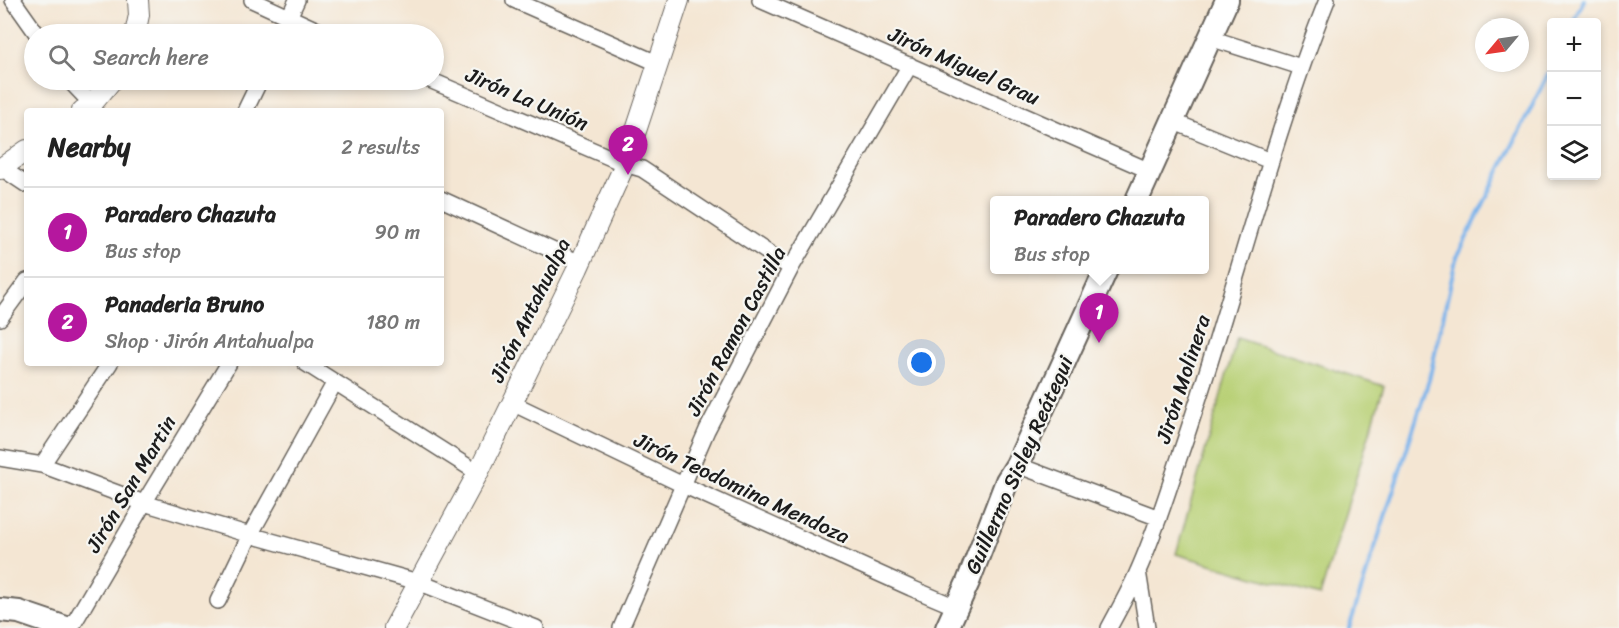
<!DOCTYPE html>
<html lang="en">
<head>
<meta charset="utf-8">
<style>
  :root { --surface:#fff; --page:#f6f6f6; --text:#222; --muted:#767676; --line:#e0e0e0; --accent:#b5179e }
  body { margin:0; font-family:Sriracha,sans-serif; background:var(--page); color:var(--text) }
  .controls { position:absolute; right:18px; top:18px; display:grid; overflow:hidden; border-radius:6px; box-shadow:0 3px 9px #0003 }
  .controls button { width:54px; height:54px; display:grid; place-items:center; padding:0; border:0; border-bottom:2px solid var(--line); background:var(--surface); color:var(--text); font:30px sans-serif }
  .compass { position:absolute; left:1475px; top:18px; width:54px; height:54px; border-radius:50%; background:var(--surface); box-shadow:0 3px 9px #0003; rotate:241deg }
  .you { position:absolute; left:922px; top:363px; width:21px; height:21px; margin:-15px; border:4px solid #fff; border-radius:50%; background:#1a73e8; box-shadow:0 0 0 9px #1a73e833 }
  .badge { display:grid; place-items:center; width:39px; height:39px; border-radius:50%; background:var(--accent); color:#fff; font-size:20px; font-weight:700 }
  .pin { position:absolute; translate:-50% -50px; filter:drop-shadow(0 2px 3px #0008) }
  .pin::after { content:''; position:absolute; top:32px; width:21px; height:18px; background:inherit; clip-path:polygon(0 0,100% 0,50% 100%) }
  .popup { position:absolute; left:990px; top:196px; width:219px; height:78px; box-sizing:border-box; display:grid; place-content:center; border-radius:6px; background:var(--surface); filter:drop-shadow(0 2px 4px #0005); font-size:20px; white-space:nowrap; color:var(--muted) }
  .popup b { font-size:22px; color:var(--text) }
  .popup::after { content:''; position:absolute; left:50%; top:100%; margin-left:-12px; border:12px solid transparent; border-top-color:var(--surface) }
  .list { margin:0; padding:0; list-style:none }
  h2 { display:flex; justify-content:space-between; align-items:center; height:78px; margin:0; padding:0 24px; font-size:26px }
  h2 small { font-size:20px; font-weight:400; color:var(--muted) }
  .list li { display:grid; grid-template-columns:39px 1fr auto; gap:18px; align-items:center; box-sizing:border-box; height:90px; padding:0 24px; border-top:2px solid var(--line) }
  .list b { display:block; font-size:22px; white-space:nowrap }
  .list p { margin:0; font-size:20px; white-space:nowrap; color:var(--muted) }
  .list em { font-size:20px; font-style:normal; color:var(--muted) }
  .icon { flex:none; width:33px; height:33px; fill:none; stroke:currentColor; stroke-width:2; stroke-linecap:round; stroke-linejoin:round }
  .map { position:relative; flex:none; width:1619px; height:628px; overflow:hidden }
  .search { position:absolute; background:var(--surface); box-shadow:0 3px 9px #0003; left:24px; top:24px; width:420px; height:66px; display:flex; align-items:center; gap:15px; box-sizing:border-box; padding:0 21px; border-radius:33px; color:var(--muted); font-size:22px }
  .panel { position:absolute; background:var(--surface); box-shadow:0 3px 9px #0003; left:24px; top:108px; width:420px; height:258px; border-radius:6px }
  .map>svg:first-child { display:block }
  .green { fill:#b8d074; stroke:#6a7648; stroke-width:1.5 }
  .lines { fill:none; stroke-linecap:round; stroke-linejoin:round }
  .stream { stroke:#7bb4eb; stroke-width:4 }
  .minor-casing { stroke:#68635c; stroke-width:18 }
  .tertiary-casing { stroke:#68635c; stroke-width:22 }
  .secondary-casing { stroke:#68635c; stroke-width:26 }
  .minor { stroke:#fff; stroke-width:15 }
  .tertiary { stroke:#fff; stroke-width:20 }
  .secondary { stroke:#fff; stroke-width:22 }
  .labels { text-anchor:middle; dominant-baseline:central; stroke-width:4.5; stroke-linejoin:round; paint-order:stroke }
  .street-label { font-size:21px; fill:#1c1c1c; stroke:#f6f6f2 }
</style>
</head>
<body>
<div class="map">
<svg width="1619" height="628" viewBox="0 0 1619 628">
  <rect width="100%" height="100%" fill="#f6f6f2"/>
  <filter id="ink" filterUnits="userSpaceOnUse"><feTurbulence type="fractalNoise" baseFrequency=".0167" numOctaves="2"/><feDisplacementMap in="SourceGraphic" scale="12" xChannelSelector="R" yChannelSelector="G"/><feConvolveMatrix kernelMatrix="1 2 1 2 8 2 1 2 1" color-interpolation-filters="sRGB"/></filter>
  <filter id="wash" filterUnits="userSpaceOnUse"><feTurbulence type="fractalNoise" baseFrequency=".008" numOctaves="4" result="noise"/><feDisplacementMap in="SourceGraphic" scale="24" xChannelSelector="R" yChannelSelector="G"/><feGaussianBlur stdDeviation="1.35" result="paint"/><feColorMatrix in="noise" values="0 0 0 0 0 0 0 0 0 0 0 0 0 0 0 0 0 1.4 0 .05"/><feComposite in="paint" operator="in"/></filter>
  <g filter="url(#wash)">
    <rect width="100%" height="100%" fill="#f4e6d3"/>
    <path class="green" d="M 1237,338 L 1384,386 L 1320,596 L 1176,554 Z"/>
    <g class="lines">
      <path class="stream" d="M 1573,22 L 1584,0
        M 1349,628 L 1429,380 L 1456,259 L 1552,66"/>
    </g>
  </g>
  <g filter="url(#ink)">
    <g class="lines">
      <defs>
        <path id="minor" d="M 13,0 L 37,34
          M 252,0 L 326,34
          M 514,0 L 657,63
          M 760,0 L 1150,171
          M 281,34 L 297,0
          M 1210,38 L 1301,67
          M 69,80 L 92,104
          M 430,80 L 625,164 L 642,169 L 791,268
          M 245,111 L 260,80
          M 1172,121 L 1270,161
          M 0,167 L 27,185
          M 441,199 L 580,263
          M 0,318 L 27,281
          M 305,363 L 478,473
          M 512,403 L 683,485 L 911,588 L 956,607
          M 0,458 L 42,465 L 144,503 L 250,535 L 418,582 L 536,628
          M 42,465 L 110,363
          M 1017,465 L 1159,518
          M 1138,571 L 1147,628
          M 218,601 L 250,535 L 335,382
          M 71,628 L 144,503 L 229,363
          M 621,628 L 707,430 L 791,268 L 910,65
          M 1109,628 C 1119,609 1130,590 1138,571 C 1155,533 1167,494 1180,455 C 1232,304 1268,149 1327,0"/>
        <path id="tertiary" d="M 135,34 L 139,15 L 138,0
          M 82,111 L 92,104 L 112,80
          M 0,169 L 27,150
          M 394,628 L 478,473 L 578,268 L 625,164 L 679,0"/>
        <path id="secondary" d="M 1137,200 L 1227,0
          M 0,610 L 19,612 L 66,628
          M 947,628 L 968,582 L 1007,481 L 1017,465 L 1106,270"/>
      </defs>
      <use href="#minor" class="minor-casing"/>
      <use href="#tertiary" class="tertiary-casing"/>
      <use href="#secondary" class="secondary-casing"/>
      <use href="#minor" class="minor"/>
      <use href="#tertiary" class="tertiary"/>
      <use href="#secondary" class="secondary"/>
    </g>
  </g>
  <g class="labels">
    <g class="street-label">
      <text transform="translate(964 66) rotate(24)">Jirón Miguel Grau</text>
      <text transform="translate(527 99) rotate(23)">Jirón La Unión</text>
      <text transform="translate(530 310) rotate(-64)">Jirón Antahualpa</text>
      <text transform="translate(736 331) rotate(-62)">Jirón Ramon Castilla</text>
      <text transform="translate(1183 379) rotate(-72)">Jirón Molinera</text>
      <text transform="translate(1019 465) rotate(-66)">Guillermo Sisley Reátegui</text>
      <text transform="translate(131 484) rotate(-59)">Jirón San Martin</text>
      <text transform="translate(742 488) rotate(25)">Jirón Teodomina Mendoza</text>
    </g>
  </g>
</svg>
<div class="controls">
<button>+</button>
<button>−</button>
<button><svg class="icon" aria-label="layers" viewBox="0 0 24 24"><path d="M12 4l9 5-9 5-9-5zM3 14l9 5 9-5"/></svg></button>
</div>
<svg class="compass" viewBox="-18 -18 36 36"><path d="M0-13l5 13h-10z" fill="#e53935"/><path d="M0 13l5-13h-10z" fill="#767676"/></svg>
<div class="you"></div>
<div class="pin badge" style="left:1099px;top:343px">1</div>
<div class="popup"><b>Paradero Chazuta</b>Bus stop</div>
<div class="pin badge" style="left:628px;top:175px">2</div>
<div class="search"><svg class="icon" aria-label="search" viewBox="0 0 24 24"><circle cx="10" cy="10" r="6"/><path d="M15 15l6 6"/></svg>Search here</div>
<section class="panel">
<h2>Nearby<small>2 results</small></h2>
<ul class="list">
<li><span class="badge">1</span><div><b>Paradero Chazuta</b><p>Bus stop</p></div><em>90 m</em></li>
<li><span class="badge">2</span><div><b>Panaderia Bruno</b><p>Shop · Jirón Antahualpa</p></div><em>180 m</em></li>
</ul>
</section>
</div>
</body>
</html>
